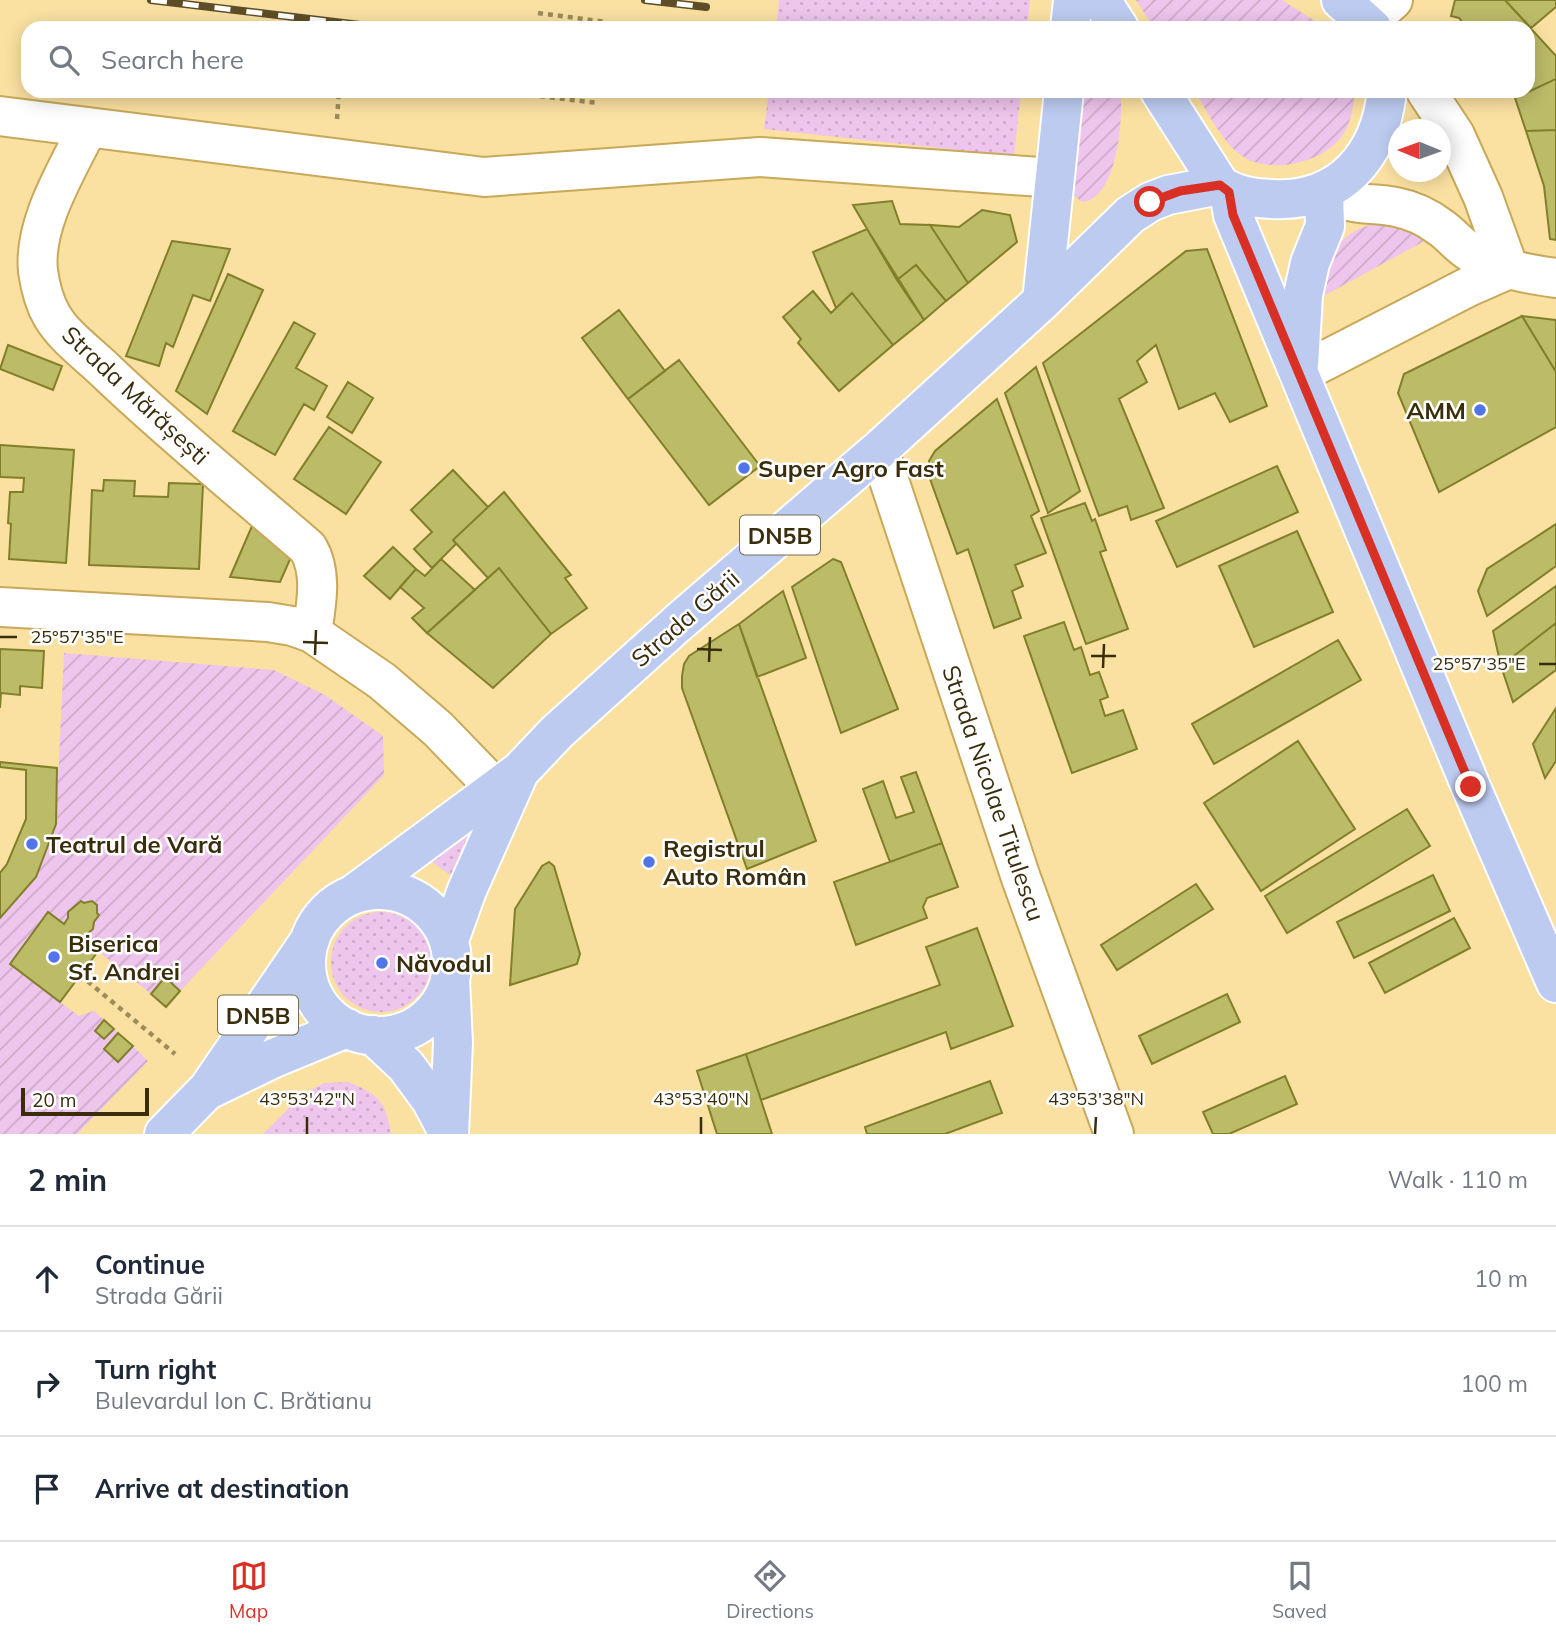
<!DOCTYPE html>
<html lang="en">
<head>
<meta charset="utf-8">
<style>
  :root { --surface:#fff; --page:#f2f2f3; --text:#1f2937; --muted:#747a83; --line:#e0e1e3; --accent:#d93025 }
  body { margin:0; font-family:Mulish,sans-serif; background:var(--page); color:var(--text) }
  .compass { position:absolute; left:1388px; top:119px; width:63px; height:63px; border-radius:50%; background:var(--surface); box-shadow:0 4px 18px #0003; rotate:271deg }
  .scale { position:absolute; left:21px; bottom:18px; width:128px; box-sizing:border-box; padding-left:7px; border:4px solid #3a2d0b; border-top:0; font-size:19px; line-height:24px; white-space:nowrap; color:#3a2d0b; -webkit-text-stroke:5px #fff; paint-order:stroke }
  .stop { position:absolute; width:21px; height:21px; margin:-16px; border:5px solid #d93025; border-radius:50%; background:#fff }
  .stop.end { background:#d93025; border-color:#fff; box-shadow:0 2px 7px #0008 }
  .list { margin:0; padding:0; list-style:none }
  h2 { display:flex; justify-content:space-between; align-items:center; height:91px; margin:0; padding:0 28px; font-size:30px }
  h2 small { font-size:23px; font-weight:400; color:var(--muted) }
  .list li { display:grid; grid-template-columns:46px 1fr auto; gap:21px; align-items:center; box-sizing:border-box; height:105px; padding:0 28px; border-top:2px solid var(--line) }
  .list b { display:block; font-size:26px; white-space:nowrap }
  .list p { margin:0; font-size:23px; white-space:nowrap; color:var(--muted) }
  .list em { font-size:23px; font-style:normal; color:var(--muted) }
  .icon { flex:none; width:38px; height:38px; fill:none; stroke:currentColor; stroke-width:2; stroke-linecap:round; stroke-linejoin:round }
  .map { position:relative; flex:none; width:1556px; height:1134px; overflow:hidden }
  .search { position:absolute; background:var(--surface); box-shadow:0 4px 18px #0003; left:21px; right:21px; top:21px; height:77px; display:flex; align-items:center; gap:18px; box-sizing:border-box; padding:0 24px; border-radius:21px; color:var(--muted); font-size:26px }
  .sheet { height:406px; background:var(--surface) }
  nav { display:flex; justify-content:space-around; align-items:center; box-sizing:border-box; height:98px; border-top:2px solid var(--line); background:var(--surface); font-size:19px; color:var(--muted) }
  nav a { display:grid; justify-items:center; gap:4px }
  nav .on { color:var(--accent) }
  .map>svg:first-child { display:block }
  .grass { fill:url(#grass-dots) }
  .garden { fill:url(#garden-furrows) }
  .building { fill:#bcbb68; stroke:#817f29; stroke-width:2 }
  .lines { fill:none; stroke-linecap:round; stroke-linejoin:round }
  .minor-casing { stroke:#c8a859; stroke-width:42 }
  .major-casing { stroke:#fff; stroke-width:42 }
  .path { stroke:#9e8b59; stroke-width:4.5; stroke-dasharray:5 5; stroke-linecap:butt }
  .minor { stroke:#fff; stroke-width:38 }
  .major { stroke:#bdcbf0; stroke-width:38 }
  .rail-casing { stroke:#5d4e27; stroke-width:8 }
  .rail { stroke:#fff; stroke-width:5; stroke-dasharray:16; stroke-linecap:butt }
  .route { stroke:#d93025; stroke-width:9 }
  .ticks { fill:none; stroke:#3a2d0b; stroke-width:2.5 }
  .poi-dot { fill:#5175e9; stroke:#fff; stroke-width:2.5 }
  .labels { text-anchor:middle; dominant-baseline:central; stroke-width:5; stroke-linejoin:round; paint-order:stroke }
  .shield { fill:#fff; stroke:#756c54; stroke-width:2 }
  .shield-label { font-size:23px; font-weight:bold; fill:#3a2d0b }
  .street-label { font-size:24px; fill:#3a2d0b; stroke:#fff }
  .poi-label { font-size:24px; font-weight:bold; fill:#3a2d0b; stroke:#fff; text-anchor:start }
  .ticks-label { font-size:18px; text-anchor:middle; fill:#3a2d0b; stroke:#fff; stroke-width:5; stroke-linejoin:round; paint-order:stroke }
</style>
</head>
<body>
<div class="map">
<svg width="1556" height="1134" viewBox="0 0 1556 1134">
  <defs>
    <pattern id="grass-dots" width="8" height="8" patternUnits="userSpaceOnUse" patternTransform="scale(1.75)"><rect width="8" height="8" fill="#eec5ec"/><path d="M2 2h.1M6 6h.1" fill="none" stroke="#cdaac9" stroke-width="1.8" stroke-linecap="round"/></pattern>
    <pattern id="garden-furrows" width="10" height="10" patternUnits="userSpaceOnUse" patternTransform="scale(1.75)"><rect width="10" height="10" fill="#eec5ec"/><path d="M-1 1l2-2M0 10L10 0M9 11l2-2" fill="none" stroke="#cdaac9"/></pattern>
  </defs>
  <rect width="100%" height="100%" fill="#fae0a1"/>
  <path class="grass" d="M 779,0 L 1030,0 L 1027,28 L 776,28 Z
    M 769,91 L 1021,91 L 1014,156 L 764,129 Z
    M 489,806 L 453,877 L 431,861 Z
    M331 962a50 50 0 1 1 100 0a50 50 0 1 1-100 0Z
    M 348,1082 C 378,1094 386,1101 391,1134 L 263,1134 L 303,1094 L 324,1083 Z"/>
  <path class="garden" d="M 1136,0 L 1282,0 L 1326,28 L 1154,28 Z
    M 1083,91 L 1120,91 C 1124,117 1117,200 1082,202 L 1073,195 L 1072,184 Z
    M 1194,91 L 1355,91 C 1353,105 1352,120 1344,133 C 1327,161 1277,174 1247,159 C 1223,146 1209,113 1194,91 Z
    M 1385,221 L 1430,238 L 1318,299 C 1322,256 1341,229 1385,221 Z
    M 64,653 L 274,670 L 325,695 L 383,736 L 384,775 L 180,991 L 165,978 L 151,994 L 82,938 L 93,929 L 94,922 L 99,915 L 94,902 L 84,903 L 64,924 L 48,913 L 10,965 L 79,1016 L 94,1011 L 104,1020 L 95,1031 L 104,1039 L 114,1029 L 118,1033 L 104,1049 L 118,1061 L 133,1046 L 148,1061 L 77,1134 L 0,1134 L 0,918 L 36,877 L 56,824 Z"/>
  <path class="building" d="M 1455,0 L 1505,0 L 1556,56 L 1556,79 L 1515,98 L 1510,91 L 1528,91 L 1528,28 L 1467,28 L 1459,18 L 1451,16 Z
    M 1505,0 L 1556,0 L 1556,7 L 1531,28 Z
    M 1556,79 L 1556,130 L 1526,131 L 1515,98 Z
    M 1556,130 L 1556,240 L 1550,239 L 1544,186 L 1526,131 Z
    M 892,201 L 900,224 L 930,225 L 968,283 L 946,301 L 916,265 L 897,280 L 853,205 Z
    M 982,210 L 1010,215 L 1017,242 L 968,283 L 930,225 L 959,227 Z
    M 867,229 L 924,320 L 893,345 L 852,293 L 836,308 L 813,252 Z
    M 172,241 L 230,249 L 210,301 L 193,295 L 173,347 L 166,343 L 159,366 L 126,356 Z
    M 1207,249 L 1267,406 L 1230,422 L 1215,393 L 1179,409 L 1156,345 L 1137,361 L 1147,382 L 1119,399 L 1164,508 L 1131,520 L 1127,506 L 1099,516 L 1043,363 L 1186,251 Z
    M 916,265 L 946,301 L 924,320 L 897,280 Z
    M 228,274 L 263,290 L 207,414 L 176,391 Z
    M 813,291 L 831,313 L 852,293 L 893,345 L 839,391 L 798,343 L 801,339 L 783,317 Z
    M 619,310 L 665,371 L 628,399 L 582,338 Z
    M 1522,316 L 1556,320 L 1556,372 Z
    M 1522,316 L 1556,372 L 1556,427 L 1439,492 L 1398,393 L 1404,374 Z
    M 294,322 L 315,334 L 296,368 L 327,386 L 314,410 L 304,404 L 275,455 L 233,431 Z
    M 8,345 L 62,366 L 53,390 L 0,369 Z
    M 679,360 L 760,466 L 709,505 L 628,399 Z
    M 1036,367 L 1080,491 L 1048,513 L 1005,393 Z
    M 348,382 L 373,398 L 352,433 L 327,417 Z
    M 997,399 L 1039,511 L 1031,516 L 1046,553 L 1015,565 L 1023,586 L 1012,591 L 1021,618 L 994,628 L 968,549 L 957,554 L 929,476 L 929,461 L 935,451 Z
    M 329,427 L 381,462 L 346,514 L 294,479 Z
    M 0,445 L 74,450 L 66,563 L 9,559 L 11,524 L 8,523 L 10,492 L 23,492 L 24,478 L 0,477 Z
    M 1277,466 L 1298,512 L 1177,567 L 1156,521 Z
    M 453,470 L 488,507 L 453,540 L 456,544 L 432,568 L 414,549 L 432,532 L 411,510 Z
    M 104,480 L 135,481 L 134,496 L 168,497 L 169,483 L 203,484 L 199,569 L 89,565 L 92,490 L 103,491 Z
    M 504,492 L 571,575 L 565,578 L 587,608 L 551,634 L 499,568 L 488,578 L 453,540 Z
    M 1085,503 L 1092,521 L 1095,519 L 1106,550 L 1100,552 L 1128,629 L 1086,644 L 1041,518 Z
    M 255,519 L 295,548 L 280,582 L 230,577 Z
    M 1556,524 L 1556,566 L 1487,616 L 1478,591 L 1487,569 Z
    M 1297,531 L 1333,612 L 1254,647 L 1219,566 Z
    M 393,547 L 416,569 L 390,599 L 364,576 Z
    M 441,559 L 475,590 L 427,633 L 412,618 L 424,608 L 400,587 L 416,569 L 425,576 Z
    M 833,559 L 841,562 L 898,709 L 841,733 L 792,587 Z
    M 499,568 L 551,634 L 493,688 L 427,633 Z
    M 1556,586 L 1556,623 L 1501,666 L 1493,631 Z
    M 783,591 L 806,658 L 757,677 L 739,624 Z
    M 1064,622 L 1074,650 L 1081,647 L 1090,675 L 1099,672 L 1108,697 L 1100,700 L 1105,716 L 1123,710 L 1137,749 L 1072,773 L 1024,636 Z
    M 1556,623 L 1556,670 L 1513,702 L 1501,666 Z
    M 739,624 L 816,841 L 747,869 L 682,688 L 682,676 L 684,664 L 689,656 Z
    M 1338,640 L 1361,680 L 1214,764 L 1192,724 Z
    M 0,649 L 44,651 L 42,688 L 20,686 L 20,695 L 1,693 L 0,708 Z
    M 1556,708 L 1556,761 L 1545,778 L 1533,744 Z
    M 1298,741 L 1355,829 L 1261,891 L 1204,803 Z
    M 0,762 L 57,768 L 56,824 L 36,877 L 0,918 L 0,873 L 7,864 L 26,819 L 26,770 L 0,767 Z
    M 916,772 L 942,843 L 890,862 L 863,789 L 883,781 L 896,818 L 914,812 L 901,777 Z
    M 1407,809 L 1430,846 L 1287,933 L 1265,896 Z
    M 942,843 L 958,887 L 927,898 L 923,907 L 927,918 L 856,945 L 834,882 Z
    M 549,862 L 554,866 L 580,954 L 577,964 L 510,985 L 515,909 L 542,866 Z
    M 1433,875 L 1450,911 L 1354,958 L 1337,922 Z
    M 1196,884 L 1213,909 L 1117,970 L 1101,945 Z
    M 81,901 L 84,903 L 92,901 L 97,905 L 97,913 L 99,915 L 94,922 L 93,929 L 82,938 L 99,950 L 60,1002 L 10,964 L 48,912 L 64,924 L 68,918 L 68,912 Z
    M 1454,918 L 1470,948 L 1385,993 L 1369,963 Z
    M 977,928 L 1013,1026 L 951,1049 L 946,1032 L 761,1100 L 746,1054 L 940,985 L 926,947 Z
    M 165,977 L 180,991 L 166,1007 L 151,994 Z
    M 1227,994 L 1240,1022 L 1152,1064 L 1139,1036 Z
    M 104,1020 L 114,1029 L 104,1039 L 95,1031 Z
    M 118,1033 L 133,1046 L 118,1062 L 104,1049 Z
    M 746,1054 L 772,1134 L 717,1134 L 697,1071 Z
    M 1285,1076 L 1297,1104 L 1229,1134 L 1213,1134 L 1203,1112 Z
    M 990,1081 L 1002,1113 L 945,1134 L 867,1134 L 865,1127 Z"/>
  <g class="lines">
    <defs>
      <path id="minor" d="M 1368,22 L 1393,0
        M 1426,91 L 1455,135 L 1483,197 L 1509,269
        M 0,116 L 484,177 L 760,157 L 1055,178
        M 88,127 C 68,169 33,223 38,271 C 40,285 45,304 52,316 C 65,338 90,355 108,373 C 172,434 241,490 308,548 C 323,573 316,606 312,633
        M 1329,190 C 1352,209 1369,201 1396,207 C 1411,210 1427,217 1440,227 C 1452,235 1460,247 1473,254 C 1499,269 1527,274 1556,278
        M 1299,374 L 1468,287 L 1509,269
        M 879,450 L 1021,878 L 1114,1134
        M 0,607 L 268,622 L 292,626 L 312,633 L 382,681 L 438,729 L 496,789"/>
      <path id="major" d="M 1101,0 L 1119,28
        M 1341,0 L 1372,28
        M 1070,28 L 1073,0
        M 1160,91 L 1220,185 C 1236,196 1253,198 1271,199 C 1340,203 1380,156 1387,91
        M 1229,192 L 1233,215 L 1471,787 L 1556,983
        M 1042,301 L 1064,91
        M 1299,365 L 1303,295 L 1310,263 L 1325,226 L 1324,191
        M306 963a73 73 0 1 1 146 0a73 73 0 1 1-146 0Z
        M 354,894 L 520,771 L 557,732 L 679,622 L 879,450 L 1042,301 L 1130,215 L 1150,202 L 1168,195 L 1220,185
        M 449,940 L 467,890 L 518,775
        M 373,1035 L 406,1066 L 431,1100 L 449,1134
        M 208,1089 L 310,940
        M 164,1134 L 206,1091 L 274,1058 L 347,1028
        M 449,1134 L 453,1043 L 450,979"/>
    </defs>
    <use href="#minor" class="minor-casing"/>
    <use href="#major" class="major-casing"/>
    <path class="path" d="M 538,13 L 607,22
      M 530,95 L 598,103
      M 337,119 L 339,91
      M 80,975 L 175,1054"/>
    <use href="#minor" class="minor"/>
    <use href="#major" class="major"/>
    <defs>
      <path id="rail" d="M 151,0 L 385,28
        M 645,0 L 706,7"/>
    </defs>
    <use href="#rail" class="rail-casing"/>
    <use href="#rail" class="rail"/>
  </g>
  <g class="lines">
    <path class="route" d="M 1150,202 L 1180,191 L 1220,185 L 1229,192 L 1233,215 L 1471,787"/>
  </g>
  <path class="ticks" d="M 0,637 L 17,637M 303,642 L 328,643M 697,649 L 722,650M 315,655 L 316,630M 1091,656 L 1116,656M 709,662 L 710,637M 1539,664 L 1556,664M 1103,668 L 1104,644M 307,1134 L 307,1117M 701,1134 L 701,1117M 1095,1134 L 1096,1117"/>
  <g class="poi-dot">
    <circle cx="1480" cy="410" r="7"/>
    <circle cx="744" cy="468" r="7"/>
    <circle cx="32" cy="844" r="7"/>
    <circle cx="649" cy="862" r="7"/>
    <circle cx="54" cy="957" r="7"/>
    <circle cx="382" cy="963" r="7"/>
  </g>
  <g class="labels">
    <g class="shield">
      <rect x="740" y="515.5" width="80" height="39" rx="5"/>
      <rect x="218" y="995.5" width="80" height="39" rx="5"/>
    </g>
    <g class="shield-label">
      <text x="780" y="535">DN5B</text>
      <text x="258" y="1015">DN5B</text>
    </g>
    <g class="street-label">
      <text transform="translate(136 395) rotate(43)">Strada Mărășești</text>
      <text transform="translate(685 618) rotate(-41)">Strada Gării</text>
      <text transform="translate(994 793) rotate(71)">Strada Nicolae Titulescu</text>
    </g>
    <g class="poi-label">
      <text x="1466" y="410" text-anchor="end">AMM</text>
      <text x="758" y="468">Super Agro Fast</text>
      <text x="46" y="844">Teatrul de Vară</text>
      <text x="663" y="848">Registrul<tspan x="663" dy="28">Auto Român</tspan></text>
      <text x="68" y="943">Biserica<tspan x="68" dy="28">Sf. Andrei</tspan></text>
      <text x="396" y="963">Năvodul</text>
    </g>
  </g>
  <g class="ticks-label">
    <text x="77" y="643">25°57'35"E</text>
    <text x="1479" y="670">25°57'35"E</text>
    <text x="307" y="1105">43°53'42"N</text>
    <text x="701" y="1105">43°53'40"N</text>
    <text x="1096" y="1105">43°53'38"N</text>
  </g>
</svg>
<svg class="compass" viewBox="-18 -18 36 36"><path d="M0-13l5 13h-10z" fill="#e53935"/><path d="M0 13l5-13h-10z" fill="#747a83"/></svg>
<div class="scale">20 m</div>
<div class="stop" style="left:1150px;top:202px"></div>
<div class="stop end" style="left:1471px;top:787px"></div>
<div class="search"><svg class="icon" aria-label="search" viewBox="0 0 24 24"><circle cx="10" cy="10" r="6"/><path d="M15 15l6 6"/></svg>Search here</div>
</div>
<section class="sheet">
<h2>2 min<small>Walk · 110 m</small></h2>
<ul class="list">
<li><svg class="icon" aria-label="ahead" viewBox="0 0 24 24"><path d="M12 20V5M6 11l6-6 6 6"/></svg><div><b>Continue</b><p>Strada Gării</p></div><em>10 m</em></li>
<li><svg class="icon" aria-label="right" viewBox="0 0 24 24"><path d="M7 20v-9h11M14 6l5 5-5 5"/></svg><div><b>Turn right</b><p>Bulevardul Ion C. Brătianu</p></div><em>100 m</em></li>
<li><svg class="icon" aria-label="arrive" viewBox="0 0 24 24"><path d="M6 21V4h12l-3 4 3 4H6"/></svg><div><b>Arrive at destination</b></div></li>
</ul>
</section>
<nav>
<a class="on"><svg class="icon" aria-label="map" viewBox="0 0 24 24"><path d="M3 6l6-2 6 2 6-2v14l-6 2-6-2-6 2zM9 4v14M15 6v14"/></svg>Map</a>
<a><svg class="icon" aria-label="directions" viewBox="0 0 24 24"><path d="M12 3l9 9-9 9-9-9zM9 14v-3h6M13 9l2 2-2 2"/></svg>Directions</a>
<a><svg class="icon" aria-label="saved" viewBox="0 0 24 24"><path d="M7 4h10v16l-5-4-5 4z"/></svg>Saved</a>
</nav>
</body>
</html>
